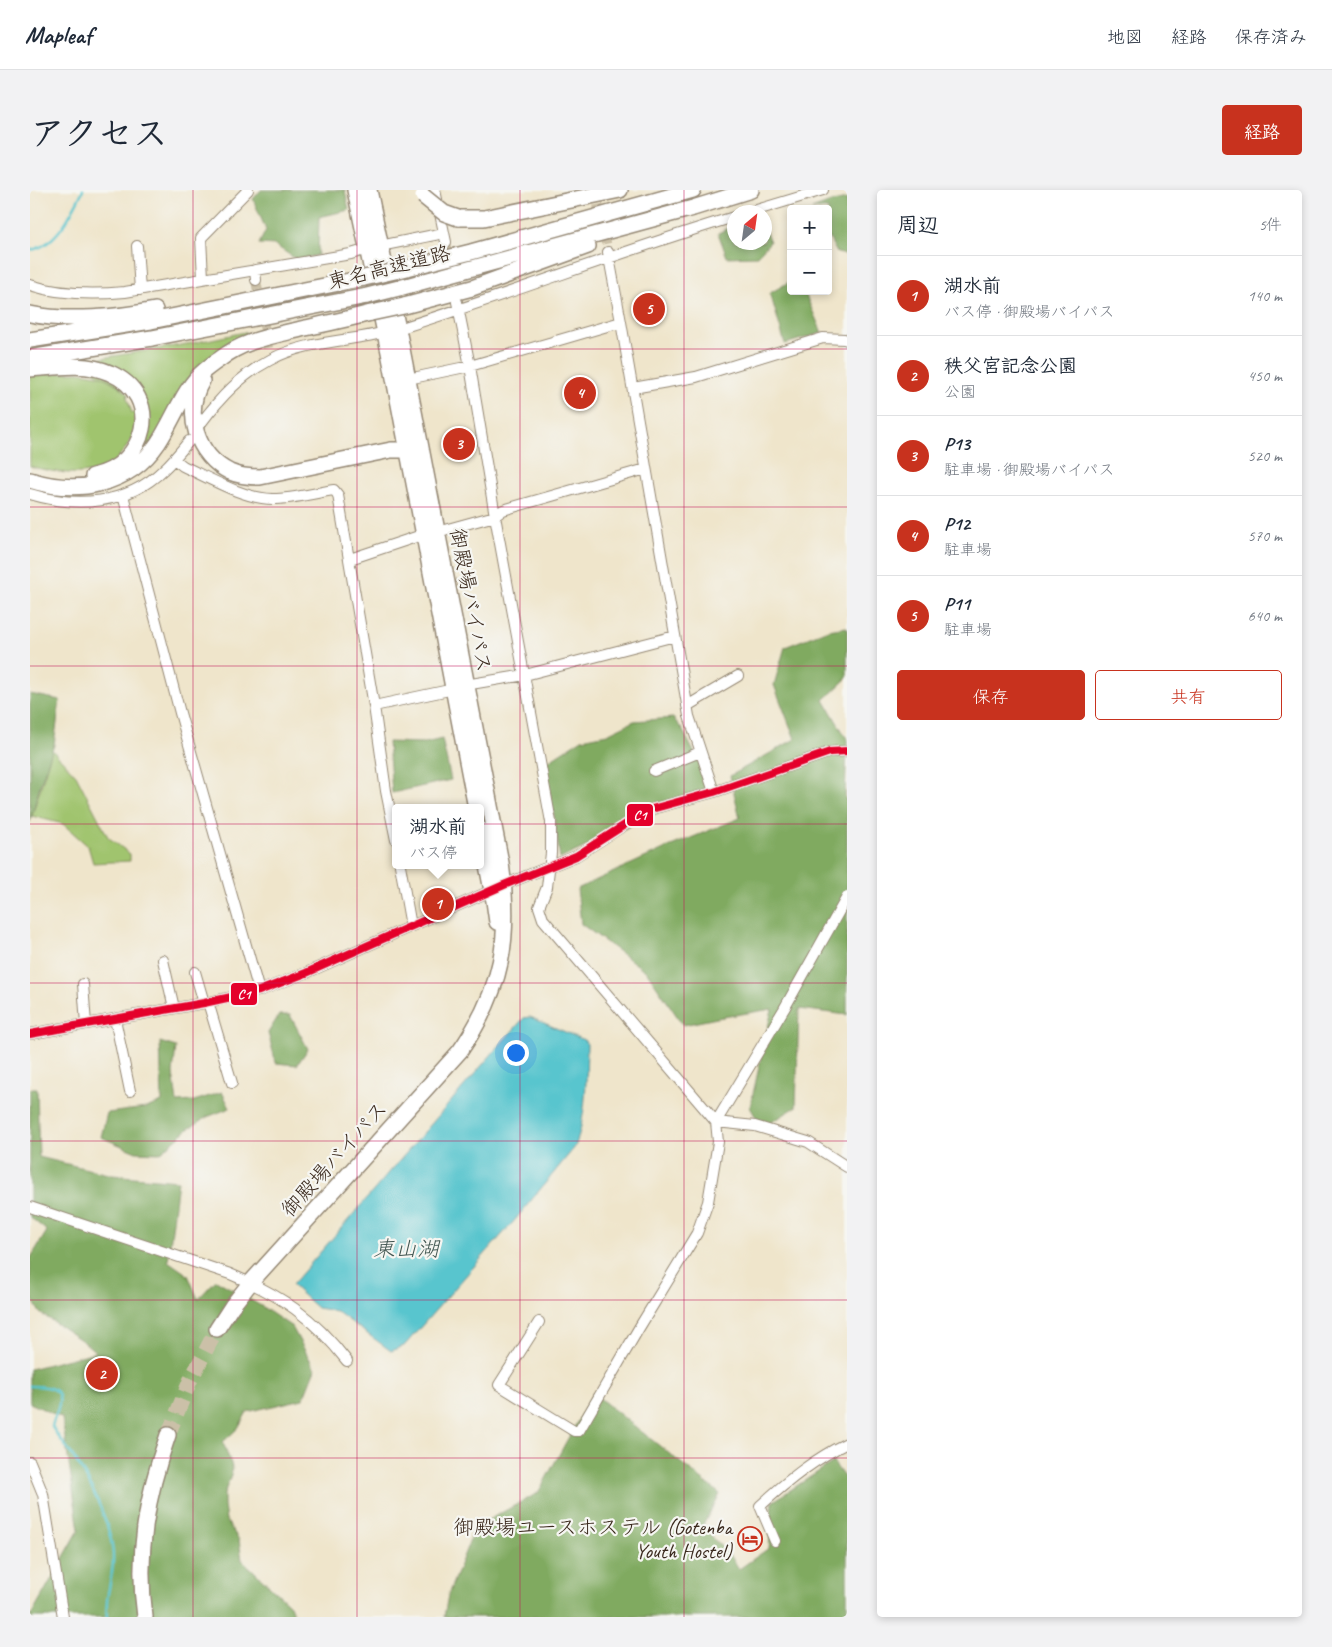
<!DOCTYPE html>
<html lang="ja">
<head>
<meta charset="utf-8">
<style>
  :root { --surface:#fff; --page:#f2f2f3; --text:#1f2937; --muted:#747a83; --line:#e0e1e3; --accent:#c8321e }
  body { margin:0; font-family:Caveat,"Klee One",sans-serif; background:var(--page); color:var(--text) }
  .controls { position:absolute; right:15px; top:15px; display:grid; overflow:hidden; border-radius:5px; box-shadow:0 2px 8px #0003 }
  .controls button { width:45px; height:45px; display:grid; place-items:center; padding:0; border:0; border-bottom:1px solid var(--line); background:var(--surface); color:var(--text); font:25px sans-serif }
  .compass { position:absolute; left:697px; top:15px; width:45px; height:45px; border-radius:50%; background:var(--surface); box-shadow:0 2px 8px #0003; rotate:29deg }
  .you { position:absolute; left:485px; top:862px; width:18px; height:18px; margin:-12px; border:4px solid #fff; border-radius:50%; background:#1a73e8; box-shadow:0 0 0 8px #1a73e833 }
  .badge { display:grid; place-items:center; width:32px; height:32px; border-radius:50%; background:var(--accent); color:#fff; font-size:16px; font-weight:700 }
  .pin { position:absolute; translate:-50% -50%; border:2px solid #fff; box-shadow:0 1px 5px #0006 }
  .popup { position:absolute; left:362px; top:614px; width:92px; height:65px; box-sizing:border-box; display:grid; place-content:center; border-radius:5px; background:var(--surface); filter:drop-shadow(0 1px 4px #0005); font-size:16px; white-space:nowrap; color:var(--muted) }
  .popup b { font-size:19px; color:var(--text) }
  .popup::after { content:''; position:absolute; left:50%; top:100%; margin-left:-10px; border:10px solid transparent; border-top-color:var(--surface) }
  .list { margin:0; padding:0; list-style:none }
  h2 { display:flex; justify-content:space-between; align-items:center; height:65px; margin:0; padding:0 20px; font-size:21px }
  h2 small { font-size:16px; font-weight:400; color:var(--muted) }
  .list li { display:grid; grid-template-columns:32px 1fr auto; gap:15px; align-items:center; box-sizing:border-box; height:80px; padding:0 20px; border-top:1px solid var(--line) }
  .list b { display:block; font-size:19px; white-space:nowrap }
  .list p { margin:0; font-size:16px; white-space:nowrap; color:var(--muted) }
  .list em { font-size:16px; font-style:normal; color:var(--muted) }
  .actions { display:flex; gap:10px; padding:15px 20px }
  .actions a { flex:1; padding:11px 0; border:1px solid var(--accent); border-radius:5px; text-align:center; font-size:18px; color:var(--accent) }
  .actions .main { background:var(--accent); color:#fff }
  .map { position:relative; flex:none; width:817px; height:1427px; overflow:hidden; border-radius:5px }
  header { display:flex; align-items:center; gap:30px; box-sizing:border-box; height:70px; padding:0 25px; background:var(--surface); border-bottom:1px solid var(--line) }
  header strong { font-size:24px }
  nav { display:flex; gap:28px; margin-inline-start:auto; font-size:18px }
  .intro { display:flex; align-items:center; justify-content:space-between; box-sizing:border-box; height:120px; padding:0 30px }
  h1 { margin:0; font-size:35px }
  .button { padding:12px 22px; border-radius:5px; background:var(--accent); color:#fff; font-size:18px; font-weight:700 }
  main { display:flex; gap:30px; padding:0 30px }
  aside { flex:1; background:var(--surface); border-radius:5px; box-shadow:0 2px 8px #0003 }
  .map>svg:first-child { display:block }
  .green { fill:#a0c46e; stroke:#6e7746 }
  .forest { fill:#80aa61; stroke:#5e6a40 }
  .water { fill:#58c5ce; stroke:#4a7876 }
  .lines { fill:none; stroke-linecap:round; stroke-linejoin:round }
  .stream { stroke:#58c5ce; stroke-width:2.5 }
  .minor-tunnel { stroke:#cbc0a8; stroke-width:10; stroke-dasharray:10 5; stroke-linecap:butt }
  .highway-tunnel { stroke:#cbc0a8; stroke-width:15; stroke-dasharray:15 8; stroke-linecap:butt }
  .minor-casing { stroke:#958874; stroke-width:12 }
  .highway-casing { stroke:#958874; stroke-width:18 }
  .minor { stroke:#fff; stroke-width:10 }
  .highway { stroke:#fff; stroke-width:15 }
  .highway-bridge-casing { stroke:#958874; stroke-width:18; stroke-linecap:butt }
  .highway-bridge { stroke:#fff; stroke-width:15 }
  .bus-1-casing { stroke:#f6f6f2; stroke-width:11 }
  .bus-1 { stroke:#e4002b; stroke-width:8 }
  .grid { fill:none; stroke:#c2185b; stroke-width:1; stroke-opacity:0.55 }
  .labels { text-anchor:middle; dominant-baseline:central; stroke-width:4.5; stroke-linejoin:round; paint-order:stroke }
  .street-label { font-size:21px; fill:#3b2a1e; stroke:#f6f6f2 }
  .poi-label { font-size:21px; fill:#3b2a1e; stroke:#f6f6f2; text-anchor:end }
  .water-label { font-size:22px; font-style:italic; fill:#445853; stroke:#f6f6f2 }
  .line-badge { stroke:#f6f6f2; stroke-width:2 }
  .badge-label { font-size:14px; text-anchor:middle; font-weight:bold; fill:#fff }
</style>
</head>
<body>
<header>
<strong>Mapleaf</strong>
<nav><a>地図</a><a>経路</a><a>保存済み</a></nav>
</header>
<div class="intro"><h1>アクセス</h1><a class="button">経路</a></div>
<main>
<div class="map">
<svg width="817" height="1427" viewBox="0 0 817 1427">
  <rect width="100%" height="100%" fill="#f6f6f2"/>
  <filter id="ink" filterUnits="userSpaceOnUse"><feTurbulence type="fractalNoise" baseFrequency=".02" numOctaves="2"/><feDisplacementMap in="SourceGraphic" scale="10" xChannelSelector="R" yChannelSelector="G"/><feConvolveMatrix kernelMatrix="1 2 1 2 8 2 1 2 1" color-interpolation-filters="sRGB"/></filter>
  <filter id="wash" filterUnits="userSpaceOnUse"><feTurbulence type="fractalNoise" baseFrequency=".0096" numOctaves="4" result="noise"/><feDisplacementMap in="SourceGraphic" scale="20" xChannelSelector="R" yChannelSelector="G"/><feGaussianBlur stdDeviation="1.12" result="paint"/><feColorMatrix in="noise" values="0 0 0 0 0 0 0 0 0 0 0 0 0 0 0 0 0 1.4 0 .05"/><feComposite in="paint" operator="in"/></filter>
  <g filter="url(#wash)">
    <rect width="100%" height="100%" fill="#efe5cb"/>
    <path class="green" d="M 215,142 L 219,147 L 198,157 L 119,261 L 101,270 L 114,210 L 47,172 L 163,153 Z
      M 48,182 C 75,186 78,186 98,204 L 97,208 L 102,223 L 106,223 C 107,238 104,248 95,259 C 91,263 87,270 82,273 C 61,289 23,283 0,276 L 0,185 Z
      M 22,560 L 46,585 L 78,647 L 100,664 L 100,671 L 63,673 L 58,656 L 33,634 L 2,626 Z"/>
    <path class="forest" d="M 231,0 L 315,0 L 319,20 L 289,27 L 288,65 L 267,70 L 245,55 L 229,54 L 236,40 L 223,9 Z
      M 817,9 L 817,65 L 807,63 L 798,46 L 798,19 L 782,19 L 798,13 Z
      M 704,36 L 704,52 L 734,52 L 735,40 L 740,52 L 727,66 L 697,67 L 688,43 Z
      M 761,91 L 761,101 L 774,101 L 792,143 L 755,154 L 740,103 Z
      M 817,437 L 817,488 L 794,510 L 817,549 L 815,609 L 817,610 L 817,825 L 769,819 L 766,917 L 732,938 L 720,917 L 742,819 L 687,828 L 653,835 L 617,782 L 551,734 L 547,699 L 636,658 L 710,628 L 700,586 L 765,549 L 744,495 L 755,457 L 798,440 Z
      M 0,504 L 30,510 L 24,555 L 10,595 L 0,632 Z
      M 643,528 L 652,539 L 682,597 L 530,669 L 525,632 L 515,573 L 552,549 L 577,544 L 604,531 Z
      M 412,549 L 421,590 L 362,603 L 358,552 L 395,553 Z
      M 249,825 L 260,825 L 278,859 L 267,875 L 246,873 L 238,843 Z
      M 130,852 L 146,857 L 143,883 L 147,912 L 164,911 L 192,902 L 200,918 L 177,927 L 158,939 L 130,963 L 106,962 L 71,947 L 77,923 L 116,918 L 132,912 Z
      M 0,899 L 7,899 L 9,967 L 82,985 L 148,991 L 138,1071 L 158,1085 L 168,1109 L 186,1090 L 231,1116 L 262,1137 L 285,1179 L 273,1209 L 217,1222 L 208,1238 L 193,1252 L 203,1279 L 194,1304 L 194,1315 L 196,1330 L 209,1350 L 212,1370 L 260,1415 L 265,1427 L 0,1427 L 49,1340 L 32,1228 L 0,1213 L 0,1179 L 66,1162 L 54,1152 L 10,1123 L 0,1105 L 0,1069 L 17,1041 L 0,1027 Z
      M 563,1203 L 690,1304 L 672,1337 L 702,1368 L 709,1379 L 739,1358 L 742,1312 L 803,1272 L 817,1291 L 817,1427 L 414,1427 L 418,1405 L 445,1337 L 508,1303 Z"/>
    <path class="water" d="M 500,827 L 554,850 L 557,854 C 556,889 557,924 545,957 L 485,1030 L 374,1156 L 361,1161 L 306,1121 L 287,1118 L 262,1095 L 467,858 L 494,828 Z"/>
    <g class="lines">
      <path class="stream" d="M 0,60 C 26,57 43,21 53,0
        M 0,1196 C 12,1196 33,1196 29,1214 C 28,1222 23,1230 22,1237 C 28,1247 36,1256 42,1265 C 60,1290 84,1340 83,1370 C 83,1390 74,1407 77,1427"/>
    </g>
  </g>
  <g filter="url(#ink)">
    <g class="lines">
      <path class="minor-tunnel" d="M 565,0 L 578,62
        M 416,52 L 426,106
        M 226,90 L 238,158"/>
      <path class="highway-tunnel" d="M 138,1245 L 160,1191 L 187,1139"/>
      <defs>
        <path id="minor" d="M 405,0 L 416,52
          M 720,22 L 793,0
          M 107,56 L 110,100
          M 350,56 L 414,43
          M 578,62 L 591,132 L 659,526 L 684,602
          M 225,80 L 226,90
          M 173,88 L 171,48 L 218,0
          M 0,95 C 31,105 63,105 95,102 L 321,64 L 338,59
          M 427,112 L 440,176 L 465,326 L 521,632 L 521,663 L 517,697 L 509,717 L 513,729 L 686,932 L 688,952 L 678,1012 L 667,1043 L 609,1138 L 549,1241 L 544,1241 L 469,1195 L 509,1132
          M 378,189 L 440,176 L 591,132
          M 603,198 L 666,187 L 793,148 L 814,149 L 817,150
          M 171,233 C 190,208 211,185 240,170 C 278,149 326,152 368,139 C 481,104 591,61 704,27
          M 144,269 L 153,276 C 179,288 214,309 243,309 C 263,309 284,303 304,300 L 308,305 L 344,516 L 356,601 L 366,650
          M 0,304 C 46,318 97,315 133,280 C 143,271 151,261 159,251
          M 93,305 L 150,523 L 229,801
          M 407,342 L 465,326 L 473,320 L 616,279
          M 320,369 L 395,344
          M 435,495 L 495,485 L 645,446
          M 344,516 L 424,499
          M 657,516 L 708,486
          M 624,581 L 670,562
          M 370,675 L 381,736
          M 133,770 L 144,818
          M 165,782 L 174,813
          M 53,794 L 56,834
          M 178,812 L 202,893
          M 85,829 L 100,901
          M 0,844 L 174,813 L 229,801 L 276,783 L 474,695 L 546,666 L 618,620 L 684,602 L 800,562 L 817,561
          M 686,932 L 754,819 L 817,707
          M 686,932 L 725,936 L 778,952 L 817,977
          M 0,1017 L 200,1084 C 251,1105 283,1127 317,1171
          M 0,1272 L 13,1304 L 33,1427
          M 745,1351 L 730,1316 C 757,1291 784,1269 817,1253"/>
        <path id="highway" d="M 325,0 L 359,162 L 446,618
          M 428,28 L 454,28 L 590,0
          M 365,81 L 441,62 L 663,0
          M 369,98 L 663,18 L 721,0
          M 374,116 L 442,98 L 558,56
          M 0,124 C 38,132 88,127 125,120
          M 0,150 L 121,131 L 334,88
          M 0,168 L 122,148 L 337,106
          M 0,179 C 26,177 56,172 80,183 C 134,206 117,275 63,286
          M 172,191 C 153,223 167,266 200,282 C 209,286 220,287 230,287 L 361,260 L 378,260 L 386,264
          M 0,290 C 47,305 99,296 128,253 C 143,231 154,197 175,180 C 180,176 185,172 190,169 C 214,150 243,146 271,139 C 294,134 318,129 341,123
          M 450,639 L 464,711 L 467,732
          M 187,1139 L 202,1116 L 221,1092 L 430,861 C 473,799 481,747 471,673 L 371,154 L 339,0
          M 115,1427 C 106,1363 117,1305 138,1245"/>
      </defs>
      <use href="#minor" class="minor-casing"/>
      <use href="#highway" class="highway-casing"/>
      <use href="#minor" class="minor"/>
      <use href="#highway" class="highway"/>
      <defs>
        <path id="highway-bridge" d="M 393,6 L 414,23 L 428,28
          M 334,88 L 365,81
          M 337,106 L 369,98
          M 341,123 L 374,116"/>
      </defs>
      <use href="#highway-bridge" class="highway-bridge-casing"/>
      <use href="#highway-bridge" class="highway-bridge"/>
      <defs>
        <path id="bus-1" d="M 0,844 L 174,813 L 229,801 L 276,783 L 474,695 L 546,666 L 618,620 L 684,602 L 800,562 L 817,561"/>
      </defs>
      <use href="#bus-1" class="bus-1-casing"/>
      <use href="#bus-1" class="bus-1"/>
    </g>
  </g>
  <path class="grid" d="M 163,0 L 163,1427M 327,0 L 327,1427M 490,0 L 490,1427M 654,0 L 654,1427M 0,159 L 817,159M 0,317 L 817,317M 0,476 L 817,476M 0,634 L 817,634M 0,793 L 817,793M 0,951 L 817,951M 0,1110 L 817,1110M 0,1268 L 817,1268"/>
  <defs>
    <symbol id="hotel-ring" viewBox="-11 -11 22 22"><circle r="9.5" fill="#f6f6f2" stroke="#c8321e" stroke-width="1.5"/><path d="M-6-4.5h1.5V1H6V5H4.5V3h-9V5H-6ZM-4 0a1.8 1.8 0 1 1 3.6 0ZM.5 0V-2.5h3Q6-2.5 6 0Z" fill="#c8321e"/></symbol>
  </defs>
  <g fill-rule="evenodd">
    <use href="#hotel-ring" x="706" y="1335" width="28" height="28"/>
  </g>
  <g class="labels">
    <g class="street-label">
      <text transform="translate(359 77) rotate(-14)">東名高速道路</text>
      <text transform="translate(441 410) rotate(79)">御殿場バイパス</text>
      <text transform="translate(304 969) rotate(-48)">御殿場バイパス</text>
    </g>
    <g class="poi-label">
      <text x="702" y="1337">御殿場ユースホステル (Gotenba<tspan x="702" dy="24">Youth Hostel)</tspan></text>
    </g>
    <g class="water-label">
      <text x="376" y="1059">東山湖</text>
    </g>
  </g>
  <g class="line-badge">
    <rect x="596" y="613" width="28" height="24" rx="5" fill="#e4002b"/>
    <rect x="200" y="792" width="28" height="24" rx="5" fill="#e4002b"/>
  </g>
  <g class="badge-label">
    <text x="610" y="630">C1</text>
    <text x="214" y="809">C1</text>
  </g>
</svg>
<div class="controls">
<button>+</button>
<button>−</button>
</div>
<svg class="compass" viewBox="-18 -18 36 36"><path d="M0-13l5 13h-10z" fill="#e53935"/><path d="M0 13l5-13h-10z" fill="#747a83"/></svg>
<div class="you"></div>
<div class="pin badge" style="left:408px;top:714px">1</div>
<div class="popup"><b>湖水前</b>バス停</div>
<div class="pin badge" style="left:72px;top:1184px">2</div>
<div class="pin badge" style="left:429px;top:254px">3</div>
<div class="pin badge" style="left:550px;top:203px">4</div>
<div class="pin badge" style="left:619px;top:119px">5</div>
</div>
<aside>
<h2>周辺<small>5件</small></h2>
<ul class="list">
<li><span class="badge">1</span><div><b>湖水前</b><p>バス停 · 御殿場バイパス</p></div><em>140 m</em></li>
<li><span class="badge">2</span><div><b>秩父宮記念公園</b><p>公園</p></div><em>450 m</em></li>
<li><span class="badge">3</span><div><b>P13</b><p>駐車場 · 御殿場バイパス</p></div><em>520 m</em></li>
<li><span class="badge">4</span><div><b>P12</b><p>駐車場</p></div><em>570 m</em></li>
<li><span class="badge">5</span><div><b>P11</b><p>駐車場</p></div><em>640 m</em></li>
</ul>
<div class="actions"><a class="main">保存</a><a>共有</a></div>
</aside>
</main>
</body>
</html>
